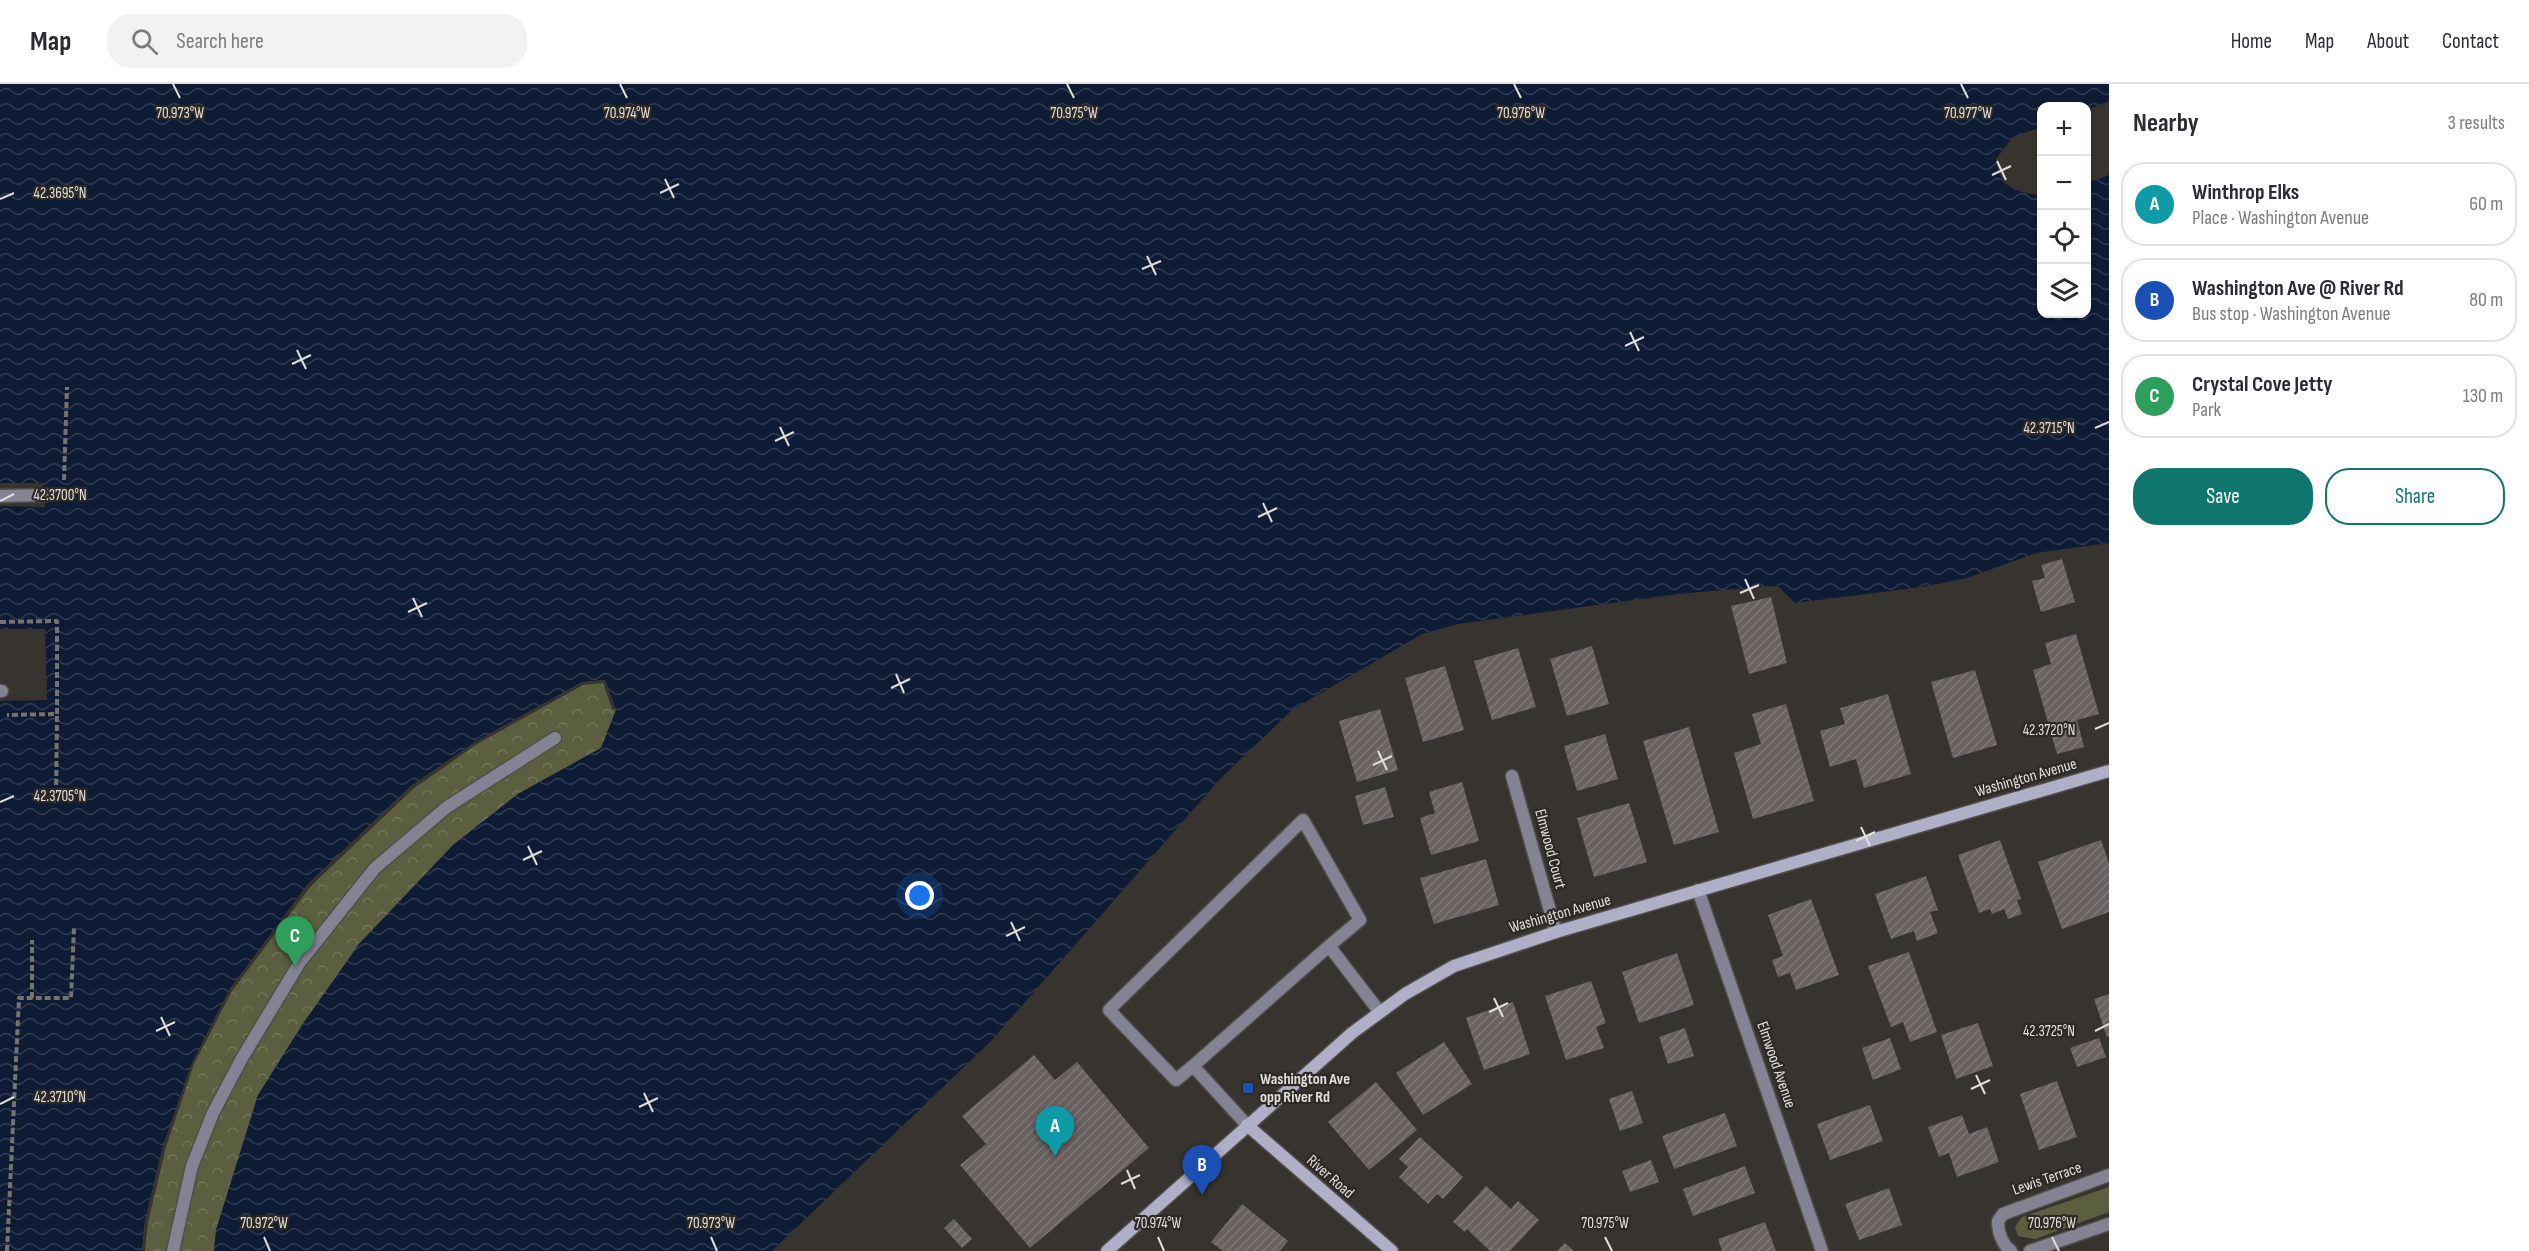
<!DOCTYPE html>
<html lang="en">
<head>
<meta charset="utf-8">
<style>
  :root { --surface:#fff; --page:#f2f2f3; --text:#2b2b33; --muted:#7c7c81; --line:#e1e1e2; --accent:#0f766e }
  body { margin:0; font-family:"Sofia Sans Condensed",sans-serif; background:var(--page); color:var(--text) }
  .controls { position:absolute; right:18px; top:18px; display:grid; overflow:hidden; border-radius:12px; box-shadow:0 2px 4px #0004 }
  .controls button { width:54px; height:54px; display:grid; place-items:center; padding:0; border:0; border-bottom:2px solid var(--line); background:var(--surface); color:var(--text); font:30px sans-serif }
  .you { position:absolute; left:920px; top:812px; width:21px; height:21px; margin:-15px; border:4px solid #fff; border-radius:50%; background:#1a73e8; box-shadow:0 0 0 9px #1a73e833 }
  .badge { display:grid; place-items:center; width:39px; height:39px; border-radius:50%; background:var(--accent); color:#fff; font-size:20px; font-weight:700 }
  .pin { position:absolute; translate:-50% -50px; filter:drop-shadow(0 2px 3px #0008) }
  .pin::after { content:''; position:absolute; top:32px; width:21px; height:18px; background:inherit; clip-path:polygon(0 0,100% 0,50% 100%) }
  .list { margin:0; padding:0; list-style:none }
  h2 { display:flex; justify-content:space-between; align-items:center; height:78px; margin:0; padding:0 24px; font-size:26px }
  h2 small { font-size:20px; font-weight:400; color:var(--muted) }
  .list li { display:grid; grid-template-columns:39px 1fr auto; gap:18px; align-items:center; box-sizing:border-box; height:84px; margin:0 12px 12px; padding:0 12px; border:2px solid var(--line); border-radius:24px }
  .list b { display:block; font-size:22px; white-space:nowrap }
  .list p { margin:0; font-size:20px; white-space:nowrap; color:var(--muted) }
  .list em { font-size:20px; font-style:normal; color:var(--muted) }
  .actions { display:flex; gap:12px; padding:18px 24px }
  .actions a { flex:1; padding:14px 0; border:2px solid var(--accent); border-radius:24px; text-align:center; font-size:21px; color:var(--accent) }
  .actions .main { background:var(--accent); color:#fff }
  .icon { flex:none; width:33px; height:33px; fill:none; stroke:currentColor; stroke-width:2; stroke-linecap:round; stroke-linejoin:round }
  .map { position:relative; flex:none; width:2109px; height:1167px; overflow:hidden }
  header { display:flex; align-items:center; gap:36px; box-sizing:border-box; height:84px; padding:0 30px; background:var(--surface); border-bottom:2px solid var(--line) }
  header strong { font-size:28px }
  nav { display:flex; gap:33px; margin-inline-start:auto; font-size:21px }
  .search { width:420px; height:54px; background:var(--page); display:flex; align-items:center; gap:15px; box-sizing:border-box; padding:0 21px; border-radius:24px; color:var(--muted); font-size:22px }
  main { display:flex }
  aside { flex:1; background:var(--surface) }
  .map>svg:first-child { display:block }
  .grass { fill:#5b5f3f }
  .park { fill:url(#park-crowns) }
  .water { fill:url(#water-waves) }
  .pier { fill:#37332e }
  .building { fill:url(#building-hatch) }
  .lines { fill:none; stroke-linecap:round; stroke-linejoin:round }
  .lane-casing { stroke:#524f4a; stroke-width:15 }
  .street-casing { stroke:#524f4a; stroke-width:15 }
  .secondary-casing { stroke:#524f4a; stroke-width:15 }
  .path { stroke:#76736e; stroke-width:4; stroke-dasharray:6 3; stroke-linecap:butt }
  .lane { stroke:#838393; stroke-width:12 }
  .street { stroke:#838393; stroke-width:12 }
  .secondary { stroke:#b0afc8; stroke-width:12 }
  .ticks { fill:none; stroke:#e1dfdc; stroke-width:2 }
  .transit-dot { fill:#1a4fb4; stroke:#2d2924; stroke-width:2 }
  .labels { text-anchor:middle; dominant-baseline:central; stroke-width:4.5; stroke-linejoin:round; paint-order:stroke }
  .street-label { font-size:16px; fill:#e1dfdc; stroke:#2d2924 }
  .poi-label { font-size:16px; font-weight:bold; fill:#e1dfdc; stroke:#2d2924; text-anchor:start }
  .ticks-label { font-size:15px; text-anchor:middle; fill:#e1dfdc; stroke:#2d2924; stroke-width:4.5; stroke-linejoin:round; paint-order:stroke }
</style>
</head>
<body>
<header>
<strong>Map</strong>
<div class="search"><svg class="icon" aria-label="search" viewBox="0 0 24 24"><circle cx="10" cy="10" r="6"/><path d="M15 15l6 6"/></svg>Search here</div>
<nav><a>Home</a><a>Map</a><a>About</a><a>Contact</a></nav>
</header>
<main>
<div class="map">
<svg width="2109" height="1167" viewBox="0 0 2109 1167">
  <defs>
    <pattern id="park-crowns" width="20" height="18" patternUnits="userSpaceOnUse" patternTransform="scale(1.5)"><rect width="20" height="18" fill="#5b5f3f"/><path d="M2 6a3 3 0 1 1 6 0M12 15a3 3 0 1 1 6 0" fill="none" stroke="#72765a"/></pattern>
    <pattern id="water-waves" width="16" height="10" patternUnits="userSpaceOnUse" patternTransform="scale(1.5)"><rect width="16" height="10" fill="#0e1b35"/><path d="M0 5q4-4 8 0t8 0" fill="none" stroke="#313c52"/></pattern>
    <pattern id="building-hatch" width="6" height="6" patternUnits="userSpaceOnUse" patternTransform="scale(1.5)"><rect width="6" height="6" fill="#6a6261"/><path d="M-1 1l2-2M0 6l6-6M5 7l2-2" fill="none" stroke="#7f7877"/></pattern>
  </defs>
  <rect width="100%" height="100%" fill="#37332e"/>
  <path class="grass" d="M 2109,1103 L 2109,1128 L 2035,1155 L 2018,1152 L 2015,1143 L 2022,1133 Z"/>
  <path class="park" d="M 605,596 L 616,626 L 601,664 L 518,710 L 453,761 L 359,860 L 258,1011 L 216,1146 L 214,1167 L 142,1167 L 145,1137 L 163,1062 L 192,979 L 230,905 L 308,800 L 411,702 L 475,658 L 583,598 Z"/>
  <path class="water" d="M 0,0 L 2109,0 L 2109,17 L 2087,26 L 2086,22 L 2042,22 L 2041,43 L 2013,53 L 1996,75 C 1999,103 2016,109 2041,111 L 2042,230 L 2086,230 L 2087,99 L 2109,91 L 2109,459 L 2036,469 L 1967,494 L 1922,503 L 1795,519 L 1779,503 L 1770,502 L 1678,510 L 1458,540 L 1422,550 L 1292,626 L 1220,695 L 991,957 L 772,1167 L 214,1167 L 216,1146 L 258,1011 L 302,941 L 359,860 L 453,761 L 518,710 L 601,664 L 616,626 L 605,596 L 582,598 L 475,658 L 411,702 L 308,800 L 230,905 L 192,979 L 163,1062 L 145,1137 L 142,1167 L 0,1167 L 0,617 L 47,616 L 45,545 L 0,545 L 0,422 L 45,423 L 43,399 L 0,399 Z"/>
  <path class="pier" d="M 605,596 L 616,626 L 612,625 L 603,599 L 583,601 L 477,660 L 413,705 L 311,802 L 232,907 L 194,980 L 166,1063 L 148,1138 L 145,1167 L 142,1167 L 145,1137 L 163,1062 L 192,979 L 230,905 L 308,800 L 411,702 L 475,658 L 583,598 Z"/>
  <path class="building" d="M 2062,475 L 2075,518 L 2041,528 L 2032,497 L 2045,494 L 2041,481 Z
    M 1771,513 L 1787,579 L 1749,590 L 1731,522 Z
    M 2076,550 L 2099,630 L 2077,636 L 2084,663 L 2057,670 L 2033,586 L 2051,580 L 2045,559 Z
    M 1592,562 L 1609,620 L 1567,632 L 1550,575 Z
    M 1518,564 L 1536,623 L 1492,636 L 1474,577 Z
    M 1445,582 L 1464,646 L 1423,658 L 1405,594 Z
    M 1975,586 L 1997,661 L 1953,674 L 1931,598 Z
    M 1888,610 L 1911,690 L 1864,704 L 1856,675 L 1830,683 L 1820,647 L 1845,640 L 1840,624 Z
    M 1786,620 L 1814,717 L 1753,735 L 1734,669 L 1761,660 L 1752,630 Z
    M 1380,625 L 1398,686 L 1357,698 L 1339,637 Z
    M 1689,643 L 1719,748 L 1674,761 L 1643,657 Z
    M 1605,650 L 1618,695 L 1577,707 L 1564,662 Z
    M 1462,698 L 1479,757 L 1431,771 L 1420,734 L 1435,729 L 1429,708 Z
    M 1385,703 L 1394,733 L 1363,741 L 1355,712 Z
    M 1629,719 L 1647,778 L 1594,793 L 1577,734 Z
    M 2000,756 L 2021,815 L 2017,816 L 2022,830 L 2008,835 L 2004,825 L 1992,830 L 1990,825 L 1979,829 L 1958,771 Z
    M 2101,756 L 2109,779 L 2109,828 L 2062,845 L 2038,778 Z
    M 1486,775 L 1499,821 L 1434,840 L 1420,794 Z
    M 1926,792 L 1938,826 L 1930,828 L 1938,849 L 1917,857 L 1914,847 L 1891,855 L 1875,810 Z
    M 1811,815 L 1839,891 L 1796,906 L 1790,889 L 1778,893 L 1772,876 L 1783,872 L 1768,831 Z
    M 1909,868 L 1937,948 L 1910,958 L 1903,938 L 1891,943 L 1868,882 Z
    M 1677,869 L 1694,921 L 1639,939 L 1622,888 Z
    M 1591,897 L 1606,939 L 1596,943 L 1604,964 L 1566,976 L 1545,912 Z
    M 2109,910 L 2109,952 L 2107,953 L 2094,915 Z
    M 1513,918 L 1530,970 L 1484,986 L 1466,934 Z
    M 1978,939 L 1993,982 L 1956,995 L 1941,951 Z
    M 1685,944 L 1694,972 L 1668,980 L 1659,953 Z
    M 1890,954 L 1901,985 L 1873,996 L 1862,964 Z
    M 2099,954 L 2106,973 L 2077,983 L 2070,964 Z
    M 1444,958 L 1472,1000 L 1423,1031 L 1396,989 Z
    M 1034,971 L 1055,996 L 1077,978 L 1149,1064 L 1030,1164 L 960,1081 L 986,1060 L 962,1032 Z
    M 2057,997 L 2077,1053 L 2039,1066 L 2020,1010 Z
    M 1376,998 L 1417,1046 L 1369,1086 L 1328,1038 Z
    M 1632,1007 L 1643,1039 L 1620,1047 L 1609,1015 Z
    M 1870,1021 L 1883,1057 L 1830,1076 L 1817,1040 Z
    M 1725,1029 L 1737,1062 L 1674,1085 L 1662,1052 Z
    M 1962,1031 L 1969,1050 L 1987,1043 L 1999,1078 L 1957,1093 L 1949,1069 L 1939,1073 L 1928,1043 Z
    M 1420,1053 L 1463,1093 L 1443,1115 L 1437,1110 L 1428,1120 L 1399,1093 L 1408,1083 L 1399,1075 Z
    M 1651,1076 L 1659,1098 L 1630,1108 L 1622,1087 Z
    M 1745,1082 L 1755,1109 L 1693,1132 L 1683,1105 Z
    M 1486,1102 L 1511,1125 L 1518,1117 L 1539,1136 L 1510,1167 L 1490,1167 L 1467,1145 L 1465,1148 L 1453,1138 Z
    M 1889,1104 L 1902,1141 L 1859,1156 L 1845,1120 Z
    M 1242,1120 L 1288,1157 L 1280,1167 L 1223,1167 L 1211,1158 Z
    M 954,1135 L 972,1155 L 962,1164 L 944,1144 Z
    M 1765,1138 L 1776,1167 L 1722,1167 L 1718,1155 Z
    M 1565,1159 L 1574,1167 L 1557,1167 Z"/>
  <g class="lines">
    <defs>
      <path id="lane" d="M 0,412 L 47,411
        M 0,607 L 2,607
        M 1193,982 L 1329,862
        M 1247,1041 L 1193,982 L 1176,996 L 1109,926 L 1303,736 L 1360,836 L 1329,862 L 1379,927
        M 173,1167 L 192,1082 L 213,1029 L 242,974 L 300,878 L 375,784 L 447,723 L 555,654"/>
      <path id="street" d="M 1512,692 L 1556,848
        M 1698,806 L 1822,1167
        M 2011,1167 C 2002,1160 1998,1148 1998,1137 L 2003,1130 L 2109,1091
        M 2030,1167 L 2109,1140"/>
      <path id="secondary" d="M 1247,1041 L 1392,1167
        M 1107,1167 L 1352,949 L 1405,910 L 1454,882 L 1556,848 L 2109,687"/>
    </defs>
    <use href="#lane" class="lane-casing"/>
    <use href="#street" class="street-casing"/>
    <use href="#secondary" class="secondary-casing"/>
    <path class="path" d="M 64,396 L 67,303
      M 0,538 L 57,537 L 57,630 L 7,631
      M 56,719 L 57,630
      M 32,914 L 32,856
      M 7,1167 L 19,914 L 71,914 L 74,844"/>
    <use href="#lane" class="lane"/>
    <use href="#street" class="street"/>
    <use href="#secondary" class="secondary"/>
  </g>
  <path class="ticks" d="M 173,0 L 180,14M 620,0 L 627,14M 1067,0 L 1074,14M 1514,0 L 1521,14M 1961,0 L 1968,14M 1997,77 L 2006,96M 1992,91 L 2011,82M 665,95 L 674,114M 660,109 L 679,100M 0,115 L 14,109M 1147,172 L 1156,191M 1142,185 L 1161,177M 1630,248 L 1639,267M 1625,262 L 1644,253M 297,266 L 306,285M 292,280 L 311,271M 780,343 L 789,362M 2095,344 L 2109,338M 775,357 L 794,348M 0,417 L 14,410M 1263,419 L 1272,438M 1258,433 L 1277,424M 1745,495 L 1754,515M 1740,509 L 1759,501M 413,514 L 422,533M 408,528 L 427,519M 896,590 L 904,609M 891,604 L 910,595M 2095,645 L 2109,639M 1378,667 L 1387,686M 1373,681 L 1392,672M 0,718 L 14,712M 1861,743 L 1870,762M 1856,757 L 1875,748M 528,762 L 537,781M 523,776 L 542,767M 1011,838 L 1020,857M 1006,852 L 1025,843M 1494,914 L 1503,933M 1489,928 L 1508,919M 161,933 L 170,952M 156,947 L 175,938M 2095,947 L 2109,940M 1976,991 L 1985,1010M 1971,1005 L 1990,996M 644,1009 L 653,1028M 0,1020 L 14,1013M 639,1023 L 658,1014M 1127,1086 L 1135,1105M 1121,1100 L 1140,1091M 264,1153 L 270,1167M 711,1153 L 717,1167M 1158,1153 L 1164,1167M 1605,1153 L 1612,1167M 2052,1153 L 2059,1167"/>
  <rect class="transit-dot" x="1242" y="998" width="12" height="12" rx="3"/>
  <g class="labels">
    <g class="street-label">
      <text transform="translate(2026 694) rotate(-16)">Washington Avenue</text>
      <text transform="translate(1550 765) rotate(75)">Elmwood Court</text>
      <text transform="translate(1560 830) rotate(-16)">Washington Avenue</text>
      <text transform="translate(1776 981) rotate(71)">Elmwood Avenue</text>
      <text transform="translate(1330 1093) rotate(41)">River Road</text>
      <text transform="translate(2047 1095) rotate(-19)">Lewis Terrace</text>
    </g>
    <g class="poi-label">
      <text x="1260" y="995">Washington Ave<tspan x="1260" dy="18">opp River Rd</tspan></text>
    </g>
  </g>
  <g class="ticks-label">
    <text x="180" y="34">70.973°W</text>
    <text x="627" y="34">70.974°W</text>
    <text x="1074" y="34">70.975°W</text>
    <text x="1521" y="34">70.976°W</text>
    <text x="1968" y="34">70.977°W</text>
    <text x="60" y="114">42.3695°N</text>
    <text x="2049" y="349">42.3715°N</text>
    <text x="60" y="416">42.3700°N</text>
    <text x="2049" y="651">42.3720°N</text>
    <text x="60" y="717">42.3705°N</text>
    <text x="2049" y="952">42.3725°N</text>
    <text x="60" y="1018">42.3710°N</text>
    <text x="264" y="1144">70.972°W</text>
    <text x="711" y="1144">70.973°W</text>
    <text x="1158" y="1144">70.974°W</text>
    <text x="1605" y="1144">70.975°W</text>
    <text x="2052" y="1144">70.976°W</text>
  </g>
</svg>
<div class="controls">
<button>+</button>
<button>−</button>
<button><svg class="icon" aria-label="locate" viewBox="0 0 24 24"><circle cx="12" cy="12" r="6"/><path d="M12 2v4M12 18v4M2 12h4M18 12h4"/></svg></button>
<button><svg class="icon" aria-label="layers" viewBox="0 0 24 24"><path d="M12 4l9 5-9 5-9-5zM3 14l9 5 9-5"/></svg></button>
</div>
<div class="you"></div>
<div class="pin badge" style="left:1055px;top:1072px;background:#0f9aa8">A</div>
<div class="pin badge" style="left:1202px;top:1111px;background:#1a4fb4">B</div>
<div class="pin badge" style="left:295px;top:882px;background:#2e9e5b">C</div>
</div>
<aside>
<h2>Nearby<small>3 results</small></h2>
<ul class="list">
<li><span class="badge" style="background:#0f9aa8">A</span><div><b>Winthrop Elks</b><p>Place · Washington Avenue</p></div><em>60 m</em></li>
<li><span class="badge" style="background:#1a4fb4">B</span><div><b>Washington Ave @ River Rd</b><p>Bus stop · Washington Avenue</p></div><em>80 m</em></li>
<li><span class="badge" style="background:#2e9e5b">C</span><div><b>Crystal Cove Jetty</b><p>Park</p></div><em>130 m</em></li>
</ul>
<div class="actions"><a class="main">Save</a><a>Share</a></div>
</aside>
</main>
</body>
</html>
